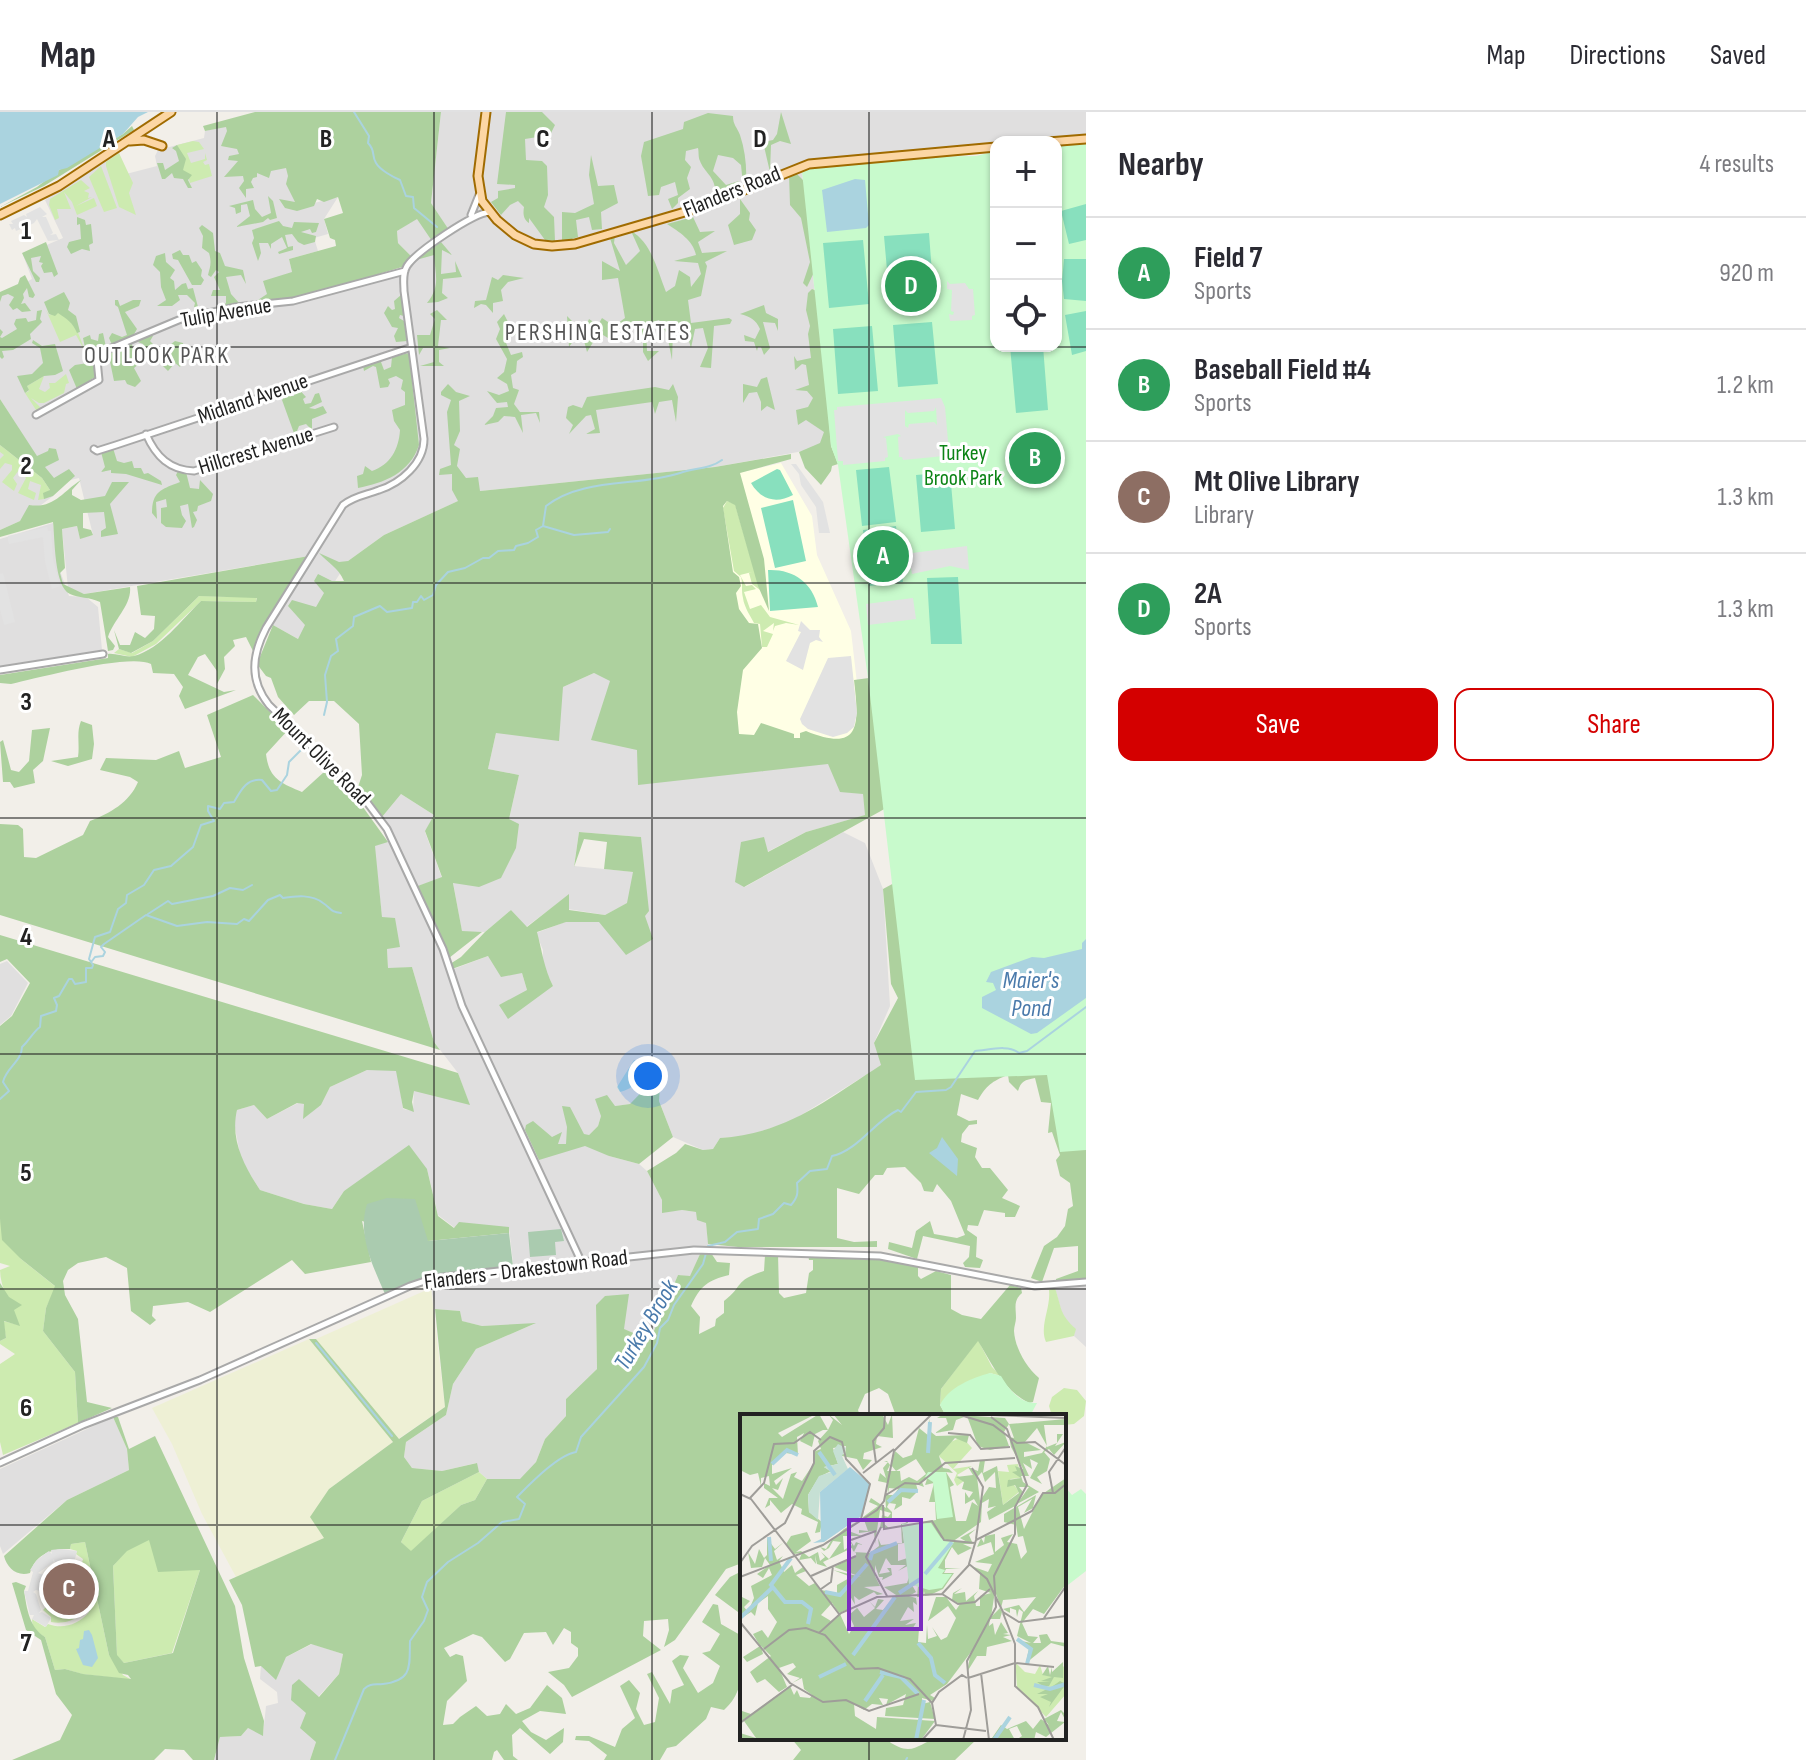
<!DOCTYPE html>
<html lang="en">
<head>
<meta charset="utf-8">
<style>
  :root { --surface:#fff; --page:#f7f7f7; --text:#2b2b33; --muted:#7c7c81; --line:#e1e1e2; --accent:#d40000 }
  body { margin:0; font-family:"Sofia Sans Condensed",sans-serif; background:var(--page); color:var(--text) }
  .controls { position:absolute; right:24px; top:24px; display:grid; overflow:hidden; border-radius:16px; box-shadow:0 2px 6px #0004 }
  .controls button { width:72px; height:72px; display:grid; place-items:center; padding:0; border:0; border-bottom:2px solid var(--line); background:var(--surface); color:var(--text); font:40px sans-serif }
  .you { position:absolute; left:648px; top:964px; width:28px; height:28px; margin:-20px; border:6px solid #fff; border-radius:50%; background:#1a73e8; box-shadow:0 0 0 12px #1a73e833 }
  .badge { display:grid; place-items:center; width:52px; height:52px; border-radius:50%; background:var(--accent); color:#fff; font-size:26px; font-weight:700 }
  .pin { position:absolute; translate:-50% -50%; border:4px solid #fff; box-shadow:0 2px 8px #0006 }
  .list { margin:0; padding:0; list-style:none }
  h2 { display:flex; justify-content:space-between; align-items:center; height:104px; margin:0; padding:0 32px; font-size:34px }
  h2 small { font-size:26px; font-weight:400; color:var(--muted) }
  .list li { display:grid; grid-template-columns:52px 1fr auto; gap:24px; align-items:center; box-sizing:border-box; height:112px; padding:0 32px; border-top:2px solid var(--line) }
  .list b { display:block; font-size:30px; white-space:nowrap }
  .list p { margin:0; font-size:26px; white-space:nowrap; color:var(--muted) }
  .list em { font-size:26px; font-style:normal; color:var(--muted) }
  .actions { display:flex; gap:16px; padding:24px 32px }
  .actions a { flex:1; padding:18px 0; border:2px solid var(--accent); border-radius:16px; text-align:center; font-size:28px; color:var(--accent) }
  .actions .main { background:var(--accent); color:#fff }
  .icon { flex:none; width:44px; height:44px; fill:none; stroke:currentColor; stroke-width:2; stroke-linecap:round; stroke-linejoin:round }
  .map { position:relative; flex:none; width:1086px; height:1648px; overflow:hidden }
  header { display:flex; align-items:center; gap:48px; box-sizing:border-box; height:112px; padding:0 40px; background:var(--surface); border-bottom:2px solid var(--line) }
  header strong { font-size:38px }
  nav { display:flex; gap:44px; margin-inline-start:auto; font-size:28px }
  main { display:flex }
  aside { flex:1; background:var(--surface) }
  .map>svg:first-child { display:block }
  .residential { fill:#e0dfdf }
  .education { fill:#ffffe5 }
  .farmland { fill:#eef0d5 }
  .grass { fill:#cdebb0 }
  .forest { fill:#add19e; fill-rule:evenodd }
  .cemetery { fill:#aacbaf }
  .park { fill:#c8facc }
  .pitch { fill:#88e0be }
  .parking { fill:#e2e2e2; fill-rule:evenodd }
  .water { fill:#aad3df }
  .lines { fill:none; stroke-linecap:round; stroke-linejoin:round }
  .stream { stroke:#aad3df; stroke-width:2 }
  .minor-casing { stroke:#a9a9a9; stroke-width:9 }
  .major-casing { stroke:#a06b00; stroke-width:11 }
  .minor { stroke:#fff; stroke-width:5 }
  .major { stroke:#fcd6a4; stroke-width:7 }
  .grid { fill:none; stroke:#222; stroke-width:2; stroke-opacity:0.55 }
  .labels { text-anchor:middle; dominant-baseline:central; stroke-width:6; stroke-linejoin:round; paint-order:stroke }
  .street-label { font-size:22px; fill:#222; stroke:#fff }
  .park-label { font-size:22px; fill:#0c8416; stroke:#fff }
  .neighbourhood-label { font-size:24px; letter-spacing:2px; fill:#555; stroke:#fff }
  .water-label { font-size:24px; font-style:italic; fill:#4a7aab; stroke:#fff }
  .inset-river { fill:none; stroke:#aad3df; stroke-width:4 }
  .inset-road { fill:none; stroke:#9f9d99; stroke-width:2 }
  .view { fill:#7b2cbf; fill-opacity:0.15; stroke:#7b2cbf; stroke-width:4 }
  .inset-edge { fill:none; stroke:#222; stroke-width:4 }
  .grid-label { font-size:26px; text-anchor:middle; font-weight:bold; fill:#222; stroke:#fff; stroke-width:6; stroke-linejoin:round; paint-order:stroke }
</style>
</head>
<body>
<header>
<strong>Map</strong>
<nav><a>Map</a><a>Directions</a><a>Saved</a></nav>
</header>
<main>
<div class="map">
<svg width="1086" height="1648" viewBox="0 0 1086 1648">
  <rect width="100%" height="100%" fill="#f2efe9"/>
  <path class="residential" d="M 441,0 L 1086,0 L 1086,24 L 996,30 L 996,32 L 801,51 L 831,334 L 715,355 L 480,379 L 384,423 L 348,449 L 298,527 L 273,513 L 315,443 L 84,482 L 68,476 L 62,417 L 77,414 L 80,426 L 93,423 L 79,366 L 54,372 L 0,287 L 0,184 L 32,167 L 23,143 L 63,126 L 45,88 L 119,41 L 126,62 L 157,54 L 155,44 L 158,38 L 204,26 L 205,19 L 229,13 L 289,51 L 302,94 L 338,85 L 324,107 L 328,122 L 314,126 L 318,139 L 289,147 L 292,160 L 270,194 L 288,192 L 397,162 L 412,145 L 398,131 L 397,119 L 417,106 L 448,117 L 431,91 Z
    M 0,333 L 53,384 L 20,409 L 0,418 Z
    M 53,411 L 59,456 L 69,484 L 86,485 L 98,495 L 102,538 L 0,554 L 0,427 Z
    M 594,561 L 828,652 L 863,682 L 866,703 L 806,720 L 767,740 L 745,775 L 843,720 L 865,731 L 883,777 L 890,894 L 874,931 L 882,953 L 790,1010 L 747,1024 L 720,1026 L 713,1037 L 703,1038 L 673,1025 L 659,989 L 660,961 L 631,992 L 615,994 L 601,1004 L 598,1014 L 589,1023 L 609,1044 L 639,1052 L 647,1059 L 662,1088 L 662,1100 L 682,1098 L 696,1100 L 706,1111 L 709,1139 L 700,1142 L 690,1165 L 678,1163 L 650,1228 L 623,1217 L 596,1193 L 597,1257 L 566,1287 L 566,1304 L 545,1327 L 536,1350 L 520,1368 L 487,1367 L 479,1360 L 476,1351 L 442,1359 L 412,1356 L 404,1345 L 406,1330 L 446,1303 L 453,1272 L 476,1237 L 534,1212 L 482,1214 L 461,1209 L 460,1199 L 435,1197 L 431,1176 L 439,1168 L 514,1159 L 509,1116 L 455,1116 L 438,1103 L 427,1057 L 366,1065 L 344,1079 L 332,1097 L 304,1092 L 260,1078 L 241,1048 L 234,1010 L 237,998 L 254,993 L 267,1007 L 298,991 L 305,992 L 303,1006 L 321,993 L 330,975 L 367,958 L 397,958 L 403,997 L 413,999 L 414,978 L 469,992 L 458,961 L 434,930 L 412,855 L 388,857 L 387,836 L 399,835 L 382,805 L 374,733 L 393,728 L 382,705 L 401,682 L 434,703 L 425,720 L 442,766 L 415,775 L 451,858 L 488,844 L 522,861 L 527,878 L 553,874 L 543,853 L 543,838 L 536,821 L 565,810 L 599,810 L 645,804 L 641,725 L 579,720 L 574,754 L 634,760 L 628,791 L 605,803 L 568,797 L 569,783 L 526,815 L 511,798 L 485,820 L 462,820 L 453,770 L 509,707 L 519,663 L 488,657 L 496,621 L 563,575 Z
    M 7,849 L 28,871 L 11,904 L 0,913 L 0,852 Z
    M 1086,1173 L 1086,1235 L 1074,1224 L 1075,1217 L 1063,1205 L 1055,1176 Z
    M 113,1305 L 127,1337 L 129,1358 L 67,1388 L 3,1442 L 0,1434 L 0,1357 Z
    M 312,1532 L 343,1542 L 339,1562 L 318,1585 L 299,1567 L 306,1601 L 316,1630 L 310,1648 L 214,1648 L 220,1625 L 241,1624 L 248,1616 L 263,1623 L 266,1594 L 278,1591 L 277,1580 L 260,1567 L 261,1553 L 286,1545 Z"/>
  <path class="education" d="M 781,351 L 812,404 L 817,443 L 851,519 L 862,615 L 850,631 L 737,626 L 716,385 L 738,361 Z"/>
  <path class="farmland" d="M 431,1176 L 445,1295 L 398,1327 L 316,1227 Z
    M 309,1227 L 393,1330 L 329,1377 L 325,1426 L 236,1465 L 202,1402 L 172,1332 L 152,1296 Z"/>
  <path class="grass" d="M 193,29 L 199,30 L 204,37 L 187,41 L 191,51 L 205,47 L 205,41 L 207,48 L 203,50 L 205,53 L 209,52 L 212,64 L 190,71 L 188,63 L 182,59 L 182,45 L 177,33 Z
    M 119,41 L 133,71 L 129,81 L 136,103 L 119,95 L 106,54 L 106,50 Z
    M 101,54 L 117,96 L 104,100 L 89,65 Z
    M 81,68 L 90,76 L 84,79 L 89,81 L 88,86 L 92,85 L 76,94 L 94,86 L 97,94 L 77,103 L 72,90 L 64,80 L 71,97 L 57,97 L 59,106 L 55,108 L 49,93 L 50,87 Z
    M 46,198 L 49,203 L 58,200 C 80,215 77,220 86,241 L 76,223 L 60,230 Z
    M 66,262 L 69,271 L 66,272 L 64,281 L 44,291 L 39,291 L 31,286 L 41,296 L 55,290 L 38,299 L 36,298 L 25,281 L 29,279 L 27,274 L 44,264 L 39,277 L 45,280 L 50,276 L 49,271 L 55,271 Z
    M 0,333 L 42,366 L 50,378 L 44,387 L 38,388 L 41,373 L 30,369 L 28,377 L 36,381 L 34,388 L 18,381 L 26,366 L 19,358 L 13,366 L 17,372 L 14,379 L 2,370 L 12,358 L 12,353 L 5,351 L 0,357 L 0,347 L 4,343 L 0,340 Z
    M 727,389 L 735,392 L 760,478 L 752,472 L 749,461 L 752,460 L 740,463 L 746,474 L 752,473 L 756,477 L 744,480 L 750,497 L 761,493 L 770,505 L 799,513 L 786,511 L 775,514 L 773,519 L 774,511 L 763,519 L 773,522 L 767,535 L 762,535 L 760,512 L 754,511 C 751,505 744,495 743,486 C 741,478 743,473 741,465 L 734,459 L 723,396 Z
    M 199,484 L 257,485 L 256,490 L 201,489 L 156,532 L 132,545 L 114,541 L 119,537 L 132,541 L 153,529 Z
    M 0,1107 L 21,1147 L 56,1175 L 46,1196 L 43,1219 L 75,1260 L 78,1311 L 3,1343 L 0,1330 L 0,1252 L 15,1242 L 0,1232 L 0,1229 L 6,1226 L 3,1209 L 19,1213 C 13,1196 0,1177 0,1158 L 10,1154 L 0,1151 Z
    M 1055,1176 C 1062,1196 1059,1202 1076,1217 L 1074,1224 L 1046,1230 C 1039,1214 1051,1196 1049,1178 Z
    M 978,1228 L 992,1255 L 1001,1264 L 990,1261 L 940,1293 L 941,1277 Z
    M 1064,1276 L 1077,1278 L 1086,1289 L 1084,1304 L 1074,1312 L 1064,1313 L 1064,1304 L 1052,1304 L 1049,1294 L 1052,1285 Z
    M 479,1360 L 487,1367 L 475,1388 L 461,1393 L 411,1440 L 401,1430 L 422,1389 Z
    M 149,1427 L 200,1458 L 172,1541 L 124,1551 L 117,1544 L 113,1454 L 127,1438 Z
    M 85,1430 L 109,1543 L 123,1563 L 132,1568 L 82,1562 L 65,1557 L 55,1558 L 45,1525 C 37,1520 32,1517 32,1507 L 45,1515 L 48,1512 C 63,1518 79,1512 89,1500 L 91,1484 L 79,1478 L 75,1466 L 78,1466 L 83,1447 L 76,1442 L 77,1439 L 70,1437 L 71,1432 Z
    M 78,1483 L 87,1489 C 85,1506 67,1513 51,1510 L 51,1505 L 43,1498 L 47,1494 L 51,1501 L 57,1503 Z"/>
  <path class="forest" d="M 255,0 L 441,0 L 431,91 L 449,118 L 432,129 L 417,107 L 397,119 L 398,131 L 412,145 L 402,155 L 302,185 L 258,192 L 258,188 L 267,182 L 263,169 L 292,160 L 289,147 L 336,134 L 335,128 L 330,126 L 324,107 L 343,101 L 338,85 L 324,90 L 317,87 L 314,94 L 297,99 L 285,96 L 279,87 L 295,90 L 286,72 L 288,64 L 286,56 L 271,59 L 269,66 L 257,61 L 257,65 L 253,66 L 251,70 L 254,76 L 246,77 L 246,86 L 239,76 L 244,69 L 243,64 L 224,65 L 238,49 L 228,48 L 229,44 L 239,42 L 237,37 L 221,34 L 227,19 L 226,15 L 205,19 L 203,14 Z
    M 506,0 L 542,0 L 555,13 L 550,23 L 525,27 L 526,48 L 542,49 L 547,54 L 548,83 L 544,95 L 554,105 L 555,129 L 545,128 L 529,106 L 529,111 C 523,107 523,101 524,95 L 518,89 L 510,93 L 501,103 L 491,90 L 498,86 L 498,79 L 515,76 L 515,73 L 497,72 Z
    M 781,0 L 791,32 L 780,29 L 771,33 L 770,60 L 763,30 L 773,28 L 777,22 Z
    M 708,1 L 733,4 C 733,13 737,15 740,23 C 745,38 747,55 746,71 L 742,63 L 741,53 L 733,46 L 718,43 L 713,59 L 726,73 L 739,69 C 732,78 728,83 715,78 C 715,65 704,60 700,49 C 698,45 699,40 698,36 L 686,39 L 685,48 L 691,55 L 687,66 L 690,77 L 678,86 L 678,91 L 672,97 L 668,87 L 678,83 L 675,70 L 661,75 L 659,83 L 648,84 L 641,44 L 644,30 L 683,17 L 684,10 Z
    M 132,14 L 134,18 L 44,74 L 0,95 L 37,75 L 59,58 L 123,22 Z
    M 177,33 L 186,47 L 183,58 L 192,63 L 188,68 L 192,76 L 188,76 L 183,67 L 174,66 L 172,61 L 165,67 L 162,67 L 157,51 L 163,51 L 165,58 L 179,49 L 176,39 L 172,36 Z
    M 591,43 L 598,74 L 614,73 L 618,91 L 601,100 L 602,117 L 592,118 L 589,105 L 576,108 L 578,125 L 562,130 L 562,100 L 575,101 L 594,92 L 589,63 Z
    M 795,60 L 809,74 L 817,154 L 807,175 L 803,171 L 810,150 L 801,106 L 790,93 L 789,62 Z
    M 268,84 L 273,89 L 277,106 L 270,108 L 268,106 L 263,110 L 236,115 L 250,104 L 247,92 L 241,93 L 241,100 L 236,102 L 235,96 L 229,94 L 253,88 L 255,97 L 262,105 L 271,101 Z
    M 740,87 L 750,101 L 749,108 L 756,118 L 752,128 L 734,133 L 728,113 L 740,102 Z
    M 77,105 L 85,108 L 86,113 L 91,112 L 93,131 L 89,133 L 90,139 L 82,137 L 71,142 L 67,135 L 69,130 L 81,127 L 80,112 L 77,113 Z
    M 693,105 L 700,120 L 715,119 L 698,130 L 702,141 L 727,139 L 705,150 L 707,154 L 701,184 L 688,188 L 691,211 L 729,206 L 732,208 L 730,212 L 714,214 L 711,256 L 700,255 L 708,236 L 703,216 L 695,217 L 691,236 L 686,219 L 673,219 L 672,248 L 667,222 L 659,208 L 646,212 L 647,239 L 659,239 L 648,249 L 643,240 L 643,230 L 639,227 L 641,217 L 638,214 L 615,220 L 608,226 L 603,223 L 597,224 L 587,240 L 583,225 L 576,225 L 569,235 L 567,204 L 580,217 L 585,216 L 589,207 L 598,213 L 602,206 L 614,214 L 625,206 L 618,166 L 602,168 L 602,149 L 620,159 L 610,126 L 615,123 L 614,131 L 626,153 L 640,139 L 631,119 C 652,131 657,158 666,180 L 675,174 L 679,158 L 690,165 L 691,175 L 701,162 L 698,151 L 674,149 L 696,143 C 693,128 679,120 667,112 Z
    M 279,109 L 283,114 L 292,116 L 294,110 L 319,111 L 316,120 L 312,121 L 310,117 L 301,120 L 316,124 L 315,130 L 304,133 L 298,130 L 292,122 L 285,123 L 288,135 L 293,134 L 293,138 L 279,142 L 278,140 L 287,136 L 282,125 L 271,132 L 271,137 L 268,131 L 259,131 L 261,141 L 258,149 L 252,131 L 254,126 L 252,118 Z
    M 202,113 L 213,121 L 215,139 L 220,141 L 225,154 L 243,158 L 246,172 L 241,163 L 226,165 L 231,182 L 240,192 L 220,196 L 226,191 L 226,184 L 211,184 L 213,178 L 220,178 L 214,165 L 219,160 L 216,158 L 211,165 L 208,163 C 210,155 212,151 209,141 L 202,136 L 203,124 L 199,116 Z
    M 46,130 L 58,162 L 54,165 L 52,160 L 44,161 L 41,154 L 43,151 L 39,150 L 41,144 L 31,146 L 33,159 L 40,166 L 39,170 L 36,170 L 22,141 Z
    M 441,130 L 452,143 L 442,138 L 441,162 L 456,160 L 455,149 L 462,165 L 443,167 L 442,181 L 448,186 L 438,190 L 427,191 C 441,174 435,162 434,143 L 416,148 Z
    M 180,138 L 183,143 L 189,143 L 192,151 L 196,149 L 202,158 L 201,164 L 204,168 L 201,173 L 192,173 L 178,148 L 173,147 L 172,142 Z
    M 165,141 L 166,150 L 175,158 L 170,166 L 174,169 L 175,178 L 182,172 L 186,171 L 188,177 L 193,176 L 198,195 L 194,195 L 195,191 L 187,183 L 178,183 L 180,188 L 172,194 L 157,194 L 166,188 L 161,175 L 160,160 L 153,153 L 156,144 Z
    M 25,163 L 35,183 L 33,186 L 29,185 L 27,176 L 23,182 L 24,186 L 21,192 L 25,191 L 31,199 L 22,200 L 17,196 L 13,198 L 9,193 L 14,185 L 8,182 L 2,184 L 0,190 L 0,180 L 18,172 L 20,166 Z
    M 503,163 L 524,166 L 508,170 L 501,178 L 503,189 L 493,191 L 493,201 L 486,193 L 481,192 L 474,196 L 475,189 L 486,188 L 492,165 L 498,168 Z
    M 812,177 L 819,180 L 831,334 L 838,352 L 832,354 L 831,359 L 821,373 L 805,356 L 799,340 L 820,331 L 824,320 L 806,308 L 798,313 L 796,298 L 808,295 L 813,286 L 807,279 L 795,278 L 809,273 L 806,253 L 802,252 L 795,258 L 794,244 L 797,249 L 811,246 L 808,222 L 810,214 L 806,198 L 808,181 Z
    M 64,180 L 70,191 L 68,198 L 76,204 L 80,220 L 77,221 C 73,211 67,207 58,201 L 55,204 L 49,202 L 44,190 Z
    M 401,183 L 404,204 L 400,203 L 399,206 L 404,209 L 407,229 L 396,230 L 394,224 L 398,216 L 392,215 L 384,201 L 388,194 L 392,198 L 395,197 L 394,189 Z
    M 115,188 L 118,188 L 120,194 L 133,188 L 141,188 L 139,194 L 125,200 L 137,217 L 133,224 L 112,233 L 109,226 L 112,221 L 122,225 L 127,223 L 118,195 L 115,193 Z
    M 764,193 L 766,201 L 778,207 L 778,219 L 775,211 L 763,210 L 770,236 L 764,243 L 761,235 L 758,235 L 757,239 L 754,230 L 745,229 L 744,223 L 755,227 L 760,217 C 755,207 751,205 740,202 Z
    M 42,198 L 40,207 L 42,210 L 30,222 L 31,227 L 13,238 L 2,239 L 4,245 L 2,247 L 0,245 L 0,217 L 3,220 L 0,225 L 2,226 L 17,217 L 14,212 L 16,207 L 26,206 L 28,210 L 36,208 L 37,199 Z
    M 437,198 L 447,208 L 441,208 L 438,234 L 450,236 L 439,238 L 439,250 L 444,254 L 420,254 L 434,250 L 434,236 L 423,236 L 419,243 L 417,223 L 430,223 L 435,207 L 430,202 Z
    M 504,202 L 509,212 L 504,220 L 519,222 L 504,226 L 511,243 L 522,240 L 523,245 L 517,249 L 516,260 L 511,263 L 513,276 L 519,278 L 514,292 L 520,300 L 539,300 L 540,311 L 536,301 L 521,303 L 523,321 L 515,305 L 504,304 L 498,310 L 484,313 L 493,304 L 496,296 L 508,295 L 507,290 L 497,291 L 487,279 L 499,283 L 509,279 L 507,272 L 497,266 L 504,260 L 507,247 L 496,227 L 500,217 L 497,210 Z
    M 103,221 L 106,235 L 95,245 L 96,266 L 93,266 L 77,277 L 69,258 L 75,253 L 88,251 L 83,226 L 90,223 L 91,227 L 98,229 L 99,222 Z
    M 151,221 L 153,224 L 150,229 L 161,240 L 175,229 L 183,231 L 184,237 L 190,234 L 195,241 L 195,248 L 184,247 L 180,255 L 175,251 L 168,259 L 157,248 L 151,249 L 143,232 L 138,230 L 143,223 Z
    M 33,228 L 42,234 L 55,232 L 63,259 L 55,263 L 44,264 L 27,274 L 29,278 L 25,281 L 17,264 L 32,262 L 43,251 L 40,236 L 32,231 Z
    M 129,231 L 132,232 L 133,239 L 145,247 L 134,256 L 141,269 L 135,275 L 127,272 L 125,268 L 114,269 L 108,240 Z
    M 409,241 L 419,333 C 410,361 384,371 358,376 L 357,364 L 363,362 L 365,354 L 372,359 C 390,353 399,337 400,318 L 394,309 L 392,298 L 405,293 L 405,280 L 401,277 L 403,268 L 396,264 L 388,267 L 390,271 L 388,275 L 380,276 L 376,255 L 373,254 L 364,259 L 363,254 L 385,246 L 381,250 L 384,258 L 391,255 L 392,245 Z
    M 767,265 L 775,298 L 767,294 L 761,299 L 761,290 L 757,280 L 749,281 L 743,291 L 743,272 L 757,275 L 761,267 Z
    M 448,272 L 456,280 L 470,284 L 459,289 L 460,319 L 454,333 L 460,337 L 457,354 L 466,366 L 478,365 L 480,379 L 715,355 L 791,342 L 791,347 L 740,361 L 764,447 L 769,499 L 758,474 L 735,393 L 727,389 L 723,394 L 733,460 L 739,465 L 741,474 L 736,481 L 739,497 L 749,511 L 758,512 L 762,536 L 743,558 L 737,600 L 739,622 L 754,623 L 761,611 L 794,622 L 794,626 L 800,626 L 800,621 L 806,619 C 862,642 859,611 854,568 L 1018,546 L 1086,585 L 744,775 L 735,770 L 741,730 L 764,725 L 768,740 L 806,720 L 865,703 L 863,682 L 840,680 L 828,652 L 638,673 L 637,638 L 591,628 L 610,569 L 594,561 L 563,575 L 559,629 L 496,621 L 488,657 L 519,663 L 509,707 L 519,712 L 516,736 L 501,766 L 479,775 L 453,771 L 462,819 L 482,820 L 449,846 L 415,775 L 442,765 L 425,719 L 434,703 L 401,682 L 382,705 L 358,675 L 362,663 L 359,612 L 334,589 L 309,589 L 294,603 L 278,585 L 271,566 L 266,564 L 257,552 L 273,513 L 298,527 L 305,513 L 288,494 L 292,488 L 316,495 L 324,481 L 314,469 L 318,462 L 332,469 L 344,469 C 338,455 329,452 319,441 L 339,450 L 348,449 L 384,423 L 458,389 L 452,378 L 452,362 L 439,363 L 440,357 L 451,353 L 447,300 L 451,288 L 441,283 L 441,280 Z
    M 673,272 L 678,285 L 676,310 L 672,288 L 659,290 L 655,302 L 652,290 L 596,298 L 600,321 L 586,322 L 595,317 L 591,303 L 586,304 L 569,322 L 573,313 L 566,306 L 568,295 L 573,293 L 582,296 L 587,285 L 655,275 L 669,278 Z
    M 296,274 L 306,285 L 303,287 L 305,292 L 311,291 L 315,282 L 319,281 L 322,290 L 309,296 L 315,297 L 323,294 L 327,301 L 312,307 L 312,318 L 306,312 L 299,314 L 295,324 L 282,288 L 286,284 L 294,284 Z
    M 0,287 L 37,344 L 48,339 L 49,336 L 56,337 L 59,348 L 45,355 L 54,366 L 69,357 L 75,364 L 53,384 L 44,387 L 43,381 L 50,378 L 42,366 L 0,333 Z
    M 113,336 L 117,349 L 124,351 L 132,349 L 134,356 L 141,356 L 144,362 L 148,361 L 161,369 L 162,373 L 126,362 L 111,361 L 111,358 L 101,360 L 105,355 L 101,340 Z
    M 178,359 L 186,360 L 190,376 L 199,377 L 200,368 L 213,382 L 211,389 L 198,394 L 197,399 L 193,400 L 197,408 L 194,415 L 192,416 L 188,392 L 180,394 L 182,403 L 186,409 L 182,416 L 166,415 L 161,411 L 161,396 L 167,395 L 166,387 L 156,390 L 157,407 L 152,401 C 152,378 163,377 180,370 L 176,363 Z
    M 81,368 L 72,378 L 72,383 L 81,388 L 105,384 L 112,370 L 129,370 L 110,392 L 118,422 L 101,425 L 101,419 L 106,416 L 104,400 L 83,401 L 83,416 L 91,418 L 93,423 L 80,427 L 77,414 L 62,417 L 65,456 L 60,461 L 63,472 L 84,482 L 130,475 C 132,493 114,507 108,525 L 115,534 L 113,538 L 108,539 L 100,490 C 90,485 78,486 70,482 C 54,475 55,427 53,410 L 0,425 L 0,418 L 20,409 L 29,393 C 54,397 62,380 81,368 Z
    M 309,444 L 266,509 L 253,539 L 246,525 L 233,528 L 235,534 L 224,545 L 225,557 L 217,572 L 217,559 L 205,542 L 198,545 L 188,563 L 224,580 L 236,578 L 185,597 L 179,584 L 183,575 L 174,562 L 153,561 L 151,552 C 130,541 38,566 11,572 L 0,571 L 0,563 L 108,546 L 108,542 C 116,541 126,546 134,544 C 161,537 182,507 201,489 L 256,490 L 257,486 L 199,484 L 153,529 L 131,541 L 119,537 L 114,518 L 120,533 L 130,533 L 135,520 L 145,526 L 154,517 L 155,504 L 141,503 L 137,474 Z
    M 253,583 L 288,618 L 266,642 C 269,667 281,671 302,680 L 324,660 L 360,691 L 388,730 L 375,734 L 382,805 L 395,806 L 400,835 L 387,837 L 388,856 L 412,855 L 434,930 L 440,938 L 0,803 L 0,712 L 18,713 L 23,717 L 24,745 L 36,746 L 83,723 L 90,709 C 110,701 129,691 138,670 L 130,665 L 100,658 L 106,646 L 156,648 L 179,639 L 185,656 L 221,645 L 207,603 Z
    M 81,609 L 92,613 L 94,632 L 92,647 L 68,654 L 51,649 L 78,645 C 80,632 76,621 81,609 Z
    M 50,616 L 43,649 L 33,658 L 35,671 L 14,676 L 10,670 L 3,670 L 0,630 L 3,628 L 11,658 L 19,660 L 29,649 L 32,618 Z
    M 579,720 L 641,725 L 649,799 L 645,804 L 653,827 L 626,843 L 599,810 L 566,810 L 537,820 C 542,839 544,856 553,874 L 508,907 L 499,893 L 527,878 L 522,861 L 501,865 L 488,844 L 452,857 L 450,852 L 461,845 L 485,820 L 511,798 L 527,815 L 569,782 L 569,798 L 605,803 L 627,791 L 633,760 L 604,757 L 607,730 L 584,727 L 574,755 Z
    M 896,770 L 1086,827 L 1086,1166 L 1056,1170 L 1056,1167 L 1078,1159 L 1078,1134 L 1054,1136 L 1042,1170 L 1031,1166 L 1044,1134 L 1057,1125 L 1065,1114 L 1068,1097 L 1073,1094 L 1070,1071 L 1060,1064 L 1056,1048 L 1060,1043 L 1052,1020 L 1048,1021 L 1051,991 L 1041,990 L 1035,966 C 1025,968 1021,969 1018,979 L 1009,970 L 1008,963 C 992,969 986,974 978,988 L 961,982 L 957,1003 L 969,1009 L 977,1008 L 977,1012 L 969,1013 L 962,1022 L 961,1030 L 977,1036 L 975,1045 L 982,1056 L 990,1056 L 1008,1078 L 1002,1086 L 1020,1094 L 1015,1105 L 1005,1105 L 1005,1101 L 984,1098 L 978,1114 L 968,1113 L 967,1118 L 977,1125 L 976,1145 L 983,1148 L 980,1156 L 965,1155 L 963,1151 L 969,1145 L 970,1134 L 923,1124 L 917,1147 L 888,1137 L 889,1130 L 912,1136 L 916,1119 L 930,1109 L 934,1122 L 957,1126 L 965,1123 L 951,1089 L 937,1072 L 933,1080 L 924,1079 L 921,1071 L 905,1055 L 887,1056 L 883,1063 L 875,1063 L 859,1082 L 837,1076 L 837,1126 L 854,1130 L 877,1129 L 877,1135 L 738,1135 L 708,1132 L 706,1111 L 697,1108 L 696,1100 L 682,1098 L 662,1101 L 662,1088 L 647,1059 L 676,1041 L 685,1032 L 703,1038 L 713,1037 L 720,1026 C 786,1022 828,987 881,953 L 874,931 L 898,886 L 891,872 L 883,777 Z
    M 0,823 L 458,961 L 470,993 L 414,979 L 412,990 L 414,1000 L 403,996 L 396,959 L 367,958 L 330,975 L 321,993 L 303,1007 L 304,992 L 297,991 L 267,1007 L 254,993 L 237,998 C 230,1028 244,1053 260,1078 L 304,1092 L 332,1097 L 344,1079 L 409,1033 L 427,1057 L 438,1104 L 454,1116 L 459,1110 L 509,1115 L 509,1121 L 428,1129 L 362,1109 L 371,1150 L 305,1162 L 292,1148 L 210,1200 L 188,1190 L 153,1194 L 152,1204 L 156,1208 L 150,1213 L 131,1199 L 127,1156 L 106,1145 L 78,1151 L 68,1158 L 63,1169 L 65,1183 L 78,1207 L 87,1290 L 112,1296 L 78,1311 L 75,1260 L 43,1219 L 46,1196 L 55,1174 L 21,1147 L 2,1128 L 0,1107 L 0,914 L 12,904 L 30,871 L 7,847 L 0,850 Z
    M 661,960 L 659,989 L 673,1025 L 639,1052 L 609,1044 L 585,1034 L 539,1048 L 525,1018 L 526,1013 L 533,1009 L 552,1025 L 562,1020 L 558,1032 L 566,1032 L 567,1015 L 562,994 L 570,995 L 584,1022 L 589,1023 L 598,1014 L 601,1004 L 595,987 L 607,983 L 615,994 L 630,992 Z
    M 711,1141 L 717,1150 L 730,1151 L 729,1163 C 708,1168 700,1174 691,1194 L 700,1205 L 699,1222 L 715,1214 L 716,1207 L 724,1201 L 724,1189 C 744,1174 733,1169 764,1159 L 765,1143 L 778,1142 L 779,1181 L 784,1186 L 806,1181 L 809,1161 L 813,1158 L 813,1148 L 809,1148 L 808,1142 L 883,1146 L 918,1153 L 918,1164 L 921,1167 L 936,1159 L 951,1163 L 951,1197 L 962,1203 L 981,1207 L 1010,1173 L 1021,1176 L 1022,1181 C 1013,1189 1016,1195 1016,1206 C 1016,1210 1014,1214 1014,1219 C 1015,1236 1026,1255 1039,1266 L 1033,1290 L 1029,1291 C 1004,1279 992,1252 978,1229 L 941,1277 L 940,1293 L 946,1304 L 936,1304 L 933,1300 L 929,1304 L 896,1304 L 888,1282 L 879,1276 L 865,1282 L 858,1298 L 860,1304 L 742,1304 L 742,1451 L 726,1457 L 675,1528 L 664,1535 L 669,1518 L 668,1507 L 644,1509 L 643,1524 L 661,1538 L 572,1585 L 564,1573 L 548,1560 L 569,1556 L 578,1544 L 578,1536 L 571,1531 L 571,1520 L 564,1516 L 553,1533 L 546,1520 L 524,1521 L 510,1547 L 505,1550 L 482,1525 L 473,1522 L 444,1536 L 450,1545 L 456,1542 L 463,1544 L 467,1569 L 447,1589 L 443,1613 L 453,1612 L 460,1605 L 476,1594 L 487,1604 L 500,1602 L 506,1592 L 516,1602 L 530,1596 L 547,1573 L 562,1586 L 566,1602 L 540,1599 L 522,1609 L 531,1620 L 546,1628 L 564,1616 L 563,1630 L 550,1642 L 520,1616 L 512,1623 L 513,1644 L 518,1648 L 504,1648 L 497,1638 L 494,1640 L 492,1648 L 310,1648 L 316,1630 L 300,1616 L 306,1601 L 291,1588 L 292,1573 L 299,1567 L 319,1585 L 339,1562 L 343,1542 L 311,1532 L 286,1545 L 276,1568 L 261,1554 L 255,1555 L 242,1493 L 229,1468 L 324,1426 L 310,1405 L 329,1377 L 393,1330 L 309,1227 L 316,1227 L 399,1327 L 445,1295 L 435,1197 L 460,1199 L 462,1209 L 482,1214 L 536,1211 L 476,1237 L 453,1272 L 446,1303 L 406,1330 L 404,1345 L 412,1356 L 442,1359 L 477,1351 L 479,1360 L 422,1389 L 401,1430 L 411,1439 L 461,1393 L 475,1388 L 487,1367 L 520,1367 L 536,1350 L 545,1327 L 566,1304 L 566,1287 L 597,1257 L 596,1193 L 605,1184 L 629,1182 L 624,1217 L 650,1228 L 678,1163 L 690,1164 L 700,1142 Z
    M 0,1171 L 9,1185 L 22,1193 L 14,1198 L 20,1214 L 4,1209 L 6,1226 L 0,1229 Z
    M 113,1305 L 118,1305 L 129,1337 L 155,1324 L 235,1494 L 244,1546 L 264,1609 L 263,1624 L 248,1616 L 241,1624 L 220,1625 L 214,1648 L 193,1648 L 184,1638 L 165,1637 L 154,1648 L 12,1648 L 60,1628 L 72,1603 L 56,1582 L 41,1528 L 26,1518 L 12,1471 L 16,1470 L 26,1474 L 24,1479 C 27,1497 29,1515 45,1525 L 55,1558 L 65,1557 L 83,1562 L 131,1567 L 128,1563 L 119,1561 L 109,1543 L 85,1430 L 71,1432 L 70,1437 C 51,1436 35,1443 30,1461 C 17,1465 7,1456 4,1444 L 67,1388 L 129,1358 L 127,1337 ZM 149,1428 L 158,1460 L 200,1458 L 173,1541 L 124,1551 L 117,1543 L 113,1454 L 127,1439 Z
    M 742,1459 L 742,1503 L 715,1483 L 730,1465 Z
    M 713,1492 L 718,1493 L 721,1512 L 742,1524 C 742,1552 746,1579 724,1598 L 711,1595 L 706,1607 L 676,1634 L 667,1636 L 660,1648 L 604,1648 L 607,1643 L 589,1629 L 575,1628 L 576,1624 L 589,1624 L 615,1635 L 622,1617 L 635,1606 L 620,1574 L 629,1568 L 640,1581 L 636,1597 L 644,1613 L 655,1610 L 659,1586 L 647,1562 L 652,1560 L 670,1592 L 672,1578 L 684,1573 L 672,1549 L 680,1543 L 689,1544 L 683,1556 L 698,1581 L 713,1571 L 720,1554 L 702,1541 L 710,1539 L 720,1522 L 702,1510 Z
    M 791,1626 L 884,1626 C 913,1648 916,1631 939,1626 C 950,1624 965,1626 978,1626 L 955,1648 L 793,1648 L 801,1638 Z"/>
  <path class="cemetery" d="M 387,1086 L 415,1087 L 428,1129 L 509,1121 L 513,1154 C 462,1159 432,1160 385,1182 C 373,1154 357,1123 367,1092 Z
    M 561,1117 L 564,1129 L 555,1130 L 556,1143 L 530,1145 L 528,1120 Z"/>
  <path class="park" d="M 1086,31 L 1086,1038 L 1060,1040 L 1047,963 L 915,968 L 868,566 L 838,353 L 831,334 L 802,60 L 811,55 L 908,45 L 976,44 L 996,39 L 996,234 L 1056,234 L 1056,34 Z
    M 990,1261 L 1001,1264 C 1010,1279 1020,1291 1037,1291 L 1030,1304 L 946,1304 L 940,1293 C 949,1275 972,1266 990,1261 Z
    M 1064,1374 L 1072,1383 L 1081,1377 L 1086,1382 L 1086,1459 L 1064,1476 Z"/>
  <path class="pitch" d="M 1086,92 L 1086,128 L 1069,132 L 1061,99 Z
    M 929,121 L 934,188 L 890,192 L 884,124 Z
    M 863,128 L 869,192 L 829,196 L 823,131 Z
    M 1064,147 L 1086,147 L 1086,189 L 1064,187 L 1062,169 Z
    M 1086,199 L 1086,239 L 1072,243 L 1065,203 Z
    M 932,210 L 938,272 L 898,275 L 893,213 Z
    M 872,214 L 878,279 L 838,282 L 833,217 Z
    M 1010,234 L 1043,234 L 1048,298 L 1016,301 Z
    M 1016,326 C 1039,325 1056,339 1059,362 L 1039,367 L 1019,368 L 1017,366 Z
    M 889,355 L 896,410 L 862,414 L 856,358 Z
    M 777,357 L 780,358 L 793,383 C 776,392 761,388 751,371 Z
    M 950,360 L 955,417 L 921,420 L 916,363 Z
    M 793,388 L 806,449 L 775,456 L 761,396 Z
    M 896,414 L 903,470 L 869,474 L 863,418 Z
    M 768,458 C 793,457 812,470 818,495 L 770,499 Z
    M 958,465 L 962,532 L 931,532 L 927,466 Z"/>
  <path class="parking" d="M 40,95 L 47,102 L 42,105 L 46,105 L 53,121 L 50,123 L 56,122 L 59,128 L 48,129 L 37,107 L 34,111 L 30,113 L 28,110 L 28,114 L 16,119 L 15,116 L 12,118 L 9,112 L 13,112 L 11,109 L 24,103 L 27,105 L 26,102 Z
    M 947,169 L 950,172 L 965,171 L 969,177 L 973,177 L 975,203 L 972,204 L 972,208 L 950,209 L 949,202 L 953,203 L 954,200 L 951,199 L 952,178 L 947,177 Z
    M 941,286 L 945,295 L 949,340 L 944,341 L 944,344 L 903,348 L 902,345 L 899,345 L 898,325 L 901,324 L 898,322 L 883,325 L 886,326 L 888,345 L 885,346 L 885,349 L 843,353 L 843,349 L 838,349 L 834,298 L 837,298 L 837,295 ZM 936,295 L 937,313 L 934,310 L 909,312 L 908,316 L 905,314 L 905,298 L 908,301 L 934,299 Z
    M 791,352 L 796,352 L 823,390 L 830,421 L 819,421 L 816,395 L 801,373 L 799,362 Z
    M 47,415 L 48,419 L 51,419 L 53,447 L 60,474 L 52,477 L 45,449 L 43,425 L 9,432 L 8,429 L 8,424 Z
    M 967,434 L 969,458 L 950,454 L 912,462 L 909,447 L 912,441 Z
    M 3,461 L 15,510 L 4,513 L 0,498 L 0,462 Z
    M 913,486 L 916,507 L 868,513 L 866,492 Z
    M 801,509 L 810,518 L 820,518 L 819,525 L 823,530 L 816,528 L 810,531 L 803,558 L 786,549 L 801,520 L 798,519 Z
    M 851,544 L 857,601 L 854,615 L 847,621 L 833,625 L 808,617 L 802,612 L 800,607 L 828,546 Z
    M 60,1437 L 77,1439 L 74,1451 L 55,1450 L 53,1447 L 54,1450 L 38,1461 L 49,1465 L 50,1461 L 55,1462 L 55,1478 L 51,1482 L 36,1478 L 33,1480 L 36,1482 L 41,1498 L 39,1501 L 42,1500 L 51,1506 L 46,1515 L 32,1507 L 34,1503 L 30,1503 L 24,1479 L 28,1479 L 33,1460 L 30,1458 L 36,1449 L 46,1441 L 49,1439 L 52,1442 L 51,1438 Z"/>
  <path class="water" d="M 0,0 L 148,0 L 138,5 L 123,22 L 67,56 L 59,58 L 58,63 L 0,92 Z
    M 855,67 L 865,68 L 869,113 L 866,116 L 827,120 L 822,78 Z
    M 1086,827 L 1086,886 L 1037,921 L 1031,922 L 982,896 L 982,885 L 996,878 L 993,871 L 986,870 L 991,860 L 1032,845 L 1044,846 L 1082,837 L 1082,831 Z
    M 634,948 L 654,954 C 646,965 633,977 620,980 L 617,975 Z
    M 942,1025 L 958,1047 L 957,1064 L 929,1041 L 937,1036 Z
    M 89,1518 L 92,1523 L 98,1546 L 92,1555 L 83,1553 L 76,1537 L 79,1536 L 80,1528 L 83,1527 L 84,1519 Z"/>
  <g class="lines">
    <path class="stream" d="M 354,0 L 369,24 L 368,31 C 376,39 371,43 376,51 C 380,58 393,65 400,68 L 406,84 L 413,85 L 414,96 L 437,115
      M 543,414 L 574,423 L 608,420 L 610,417
      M 324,603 L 327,590 L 325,563 L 331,544 L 338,539 L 336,527 L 353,514 L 354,505 L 380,494 L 387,500 L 412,496 L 413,490 L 417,490 L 421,484 L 424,488 L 433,483 L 436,473 L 448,460 L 465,456 L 483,446 L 489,446 L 498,439 L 514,438 L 516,434 L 528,431 L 538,425 L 536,418 L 543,414 L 546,394 C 583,365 638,375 680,361 C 694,356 710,357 722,348
      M 148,802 L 168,789 L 172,792 L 213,784 L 230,776 L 243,778 L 252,773
      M 92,849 L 95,845 L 103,844 L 105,840 L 101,835 L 104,832 L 146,803 L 177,814 L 207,810 L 237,812 L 244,807 L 249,809 L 268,788 L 280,783 L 283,786 C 296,784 312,782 323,791 C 331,796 330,800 341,801
      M 0,987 L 9,979 L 3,970 C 6,956 22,949 22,935 C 30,928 32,921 40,915 L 41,904 L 56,899 L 57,893 L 54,886 L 59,884 L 69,867 L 72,867 L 75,872 L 86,870 L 86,856 L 92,856 L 93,853 L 89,847 L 95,825 L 110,820 L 118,797 L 126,791 L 127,783 L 144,773 L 154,758 L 171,754 L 193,735 L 201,713 L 214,709 L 208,699 L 208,694 L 220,697 L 224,691 L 234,690 C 241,678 247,666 262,668 L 271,679 L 277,678 L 287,663 L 289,650 L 306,633
      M 316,1231 L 392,1324
      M 335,1648 L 364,1577 C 371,1571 374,1573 383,1572 C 414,1568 409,1553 410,1529 L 424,1509 L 428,1498 L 422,1485 L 427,1470 L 448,1450 L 478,1431 L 502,1410 L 519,1407 L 525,1392 L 517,1385 C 531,1371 558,1343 576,1340 L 581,1325 L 644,1255 L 657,1231 L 660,1216 L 668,1208 L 674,1193 L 703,1152 L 708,1134 L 725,1130 L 737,1120 L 758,1117 L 759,1107 L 773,1102 L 784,1091 L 791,1093 C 798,1085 798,1081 797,1071 L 810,1059 L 827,1057 L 832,1044 C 857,1039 875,1009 898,998 L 901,1000 L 916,980 L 946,978 L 951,975 L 975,939 C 989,938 1008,932 1019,941 L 1027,939 L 1086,895
      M 906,1648 L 907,1646"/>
    <defs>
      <path id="minor" d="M 490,100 C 473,101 416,140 407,154 C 402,162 404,171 404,179 L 424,327 C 424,351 401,371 379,378 C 366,383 354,384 343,393 L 266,516 C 252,543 249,568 269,593 L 363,685 L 387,717 L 443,837 L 462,894 L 581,1149
        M 471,103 L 479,83
        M 36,303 L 99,268 L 97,248 L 102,240 L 181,207 L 236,195 L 293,189 L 405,159
        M 146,322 C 156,345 170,358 194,359 L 334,315
        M 94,337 L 97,339 L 116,333 L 412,235
        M 0,558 L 103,542
        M 0,1351 L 83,1313 L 200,1268 L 410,1174 L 434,1166 L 694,1138 L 880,1144 L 1035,1174 L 1086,1170"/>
      <path id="major" d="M 486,0 L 478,64 L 482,89 L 497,108 L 515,123 L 534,132 L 552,134 L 575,132 L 702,95 L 809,52 L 996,35
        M 130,29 L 144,28 L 162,34
        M 1048,30 L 1086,27
        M 0,103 L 59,74 L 171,0"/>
    </defs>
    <use href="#minor" class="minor-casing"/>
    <use href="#major" class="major-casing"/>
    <use href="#minor" class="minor"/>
    <use href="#major" class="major"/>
  </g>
  <path class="grid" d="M 217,0 L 217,1648M 434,0 L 434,1648M 652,0 L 652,1648M 869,0 L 869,1304M 0,235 L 1086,235M 0,471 L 1086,471M 0,706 L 1086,706M 0,942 L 1086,942M 0,1177 L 1086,1177M 0,1413 L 742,1413M 1064,1413 L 1086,1413M 869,1626 L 869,1648"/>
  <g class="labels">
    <g class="street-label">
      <text transform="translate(732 80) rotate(-22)">Flanders Road</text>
      <text transform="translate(226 201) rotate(-10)">Tulip Avenue</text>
      <text transform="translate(253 287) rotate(-19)">Midland Avenue</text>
      <text transform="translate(256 339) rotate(-17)">Hillcrest Avenue</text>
      <text transform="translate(321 645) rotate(45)">Mount Olive Road</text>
      <text transform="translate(526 1158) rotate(-7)">Flanders - Drakestown Road</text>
    </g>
    <g class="park-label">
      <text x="963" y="341">Turkey<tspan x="963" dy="25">Brook Park</tspan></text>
    </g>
    <g class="neighbourhood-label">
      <text x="598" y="220">PERSHING ESTATES</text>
      <text x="157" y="243">OUTLOOK PARK</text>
    </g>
    <g class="water-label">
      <text x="1031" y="868">Maier's<tspan x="1031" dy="28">Pond</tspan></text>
      <text transform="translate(646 1213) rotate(-59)">Turkey Brook</text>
    </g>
  </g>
  <g transform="translate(740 1302)">
    <rect width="326" height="326" fill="#f2efe9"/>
    <path d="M 222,23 L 232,34 L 213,55 L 232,52 L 217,61 L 224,67 L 217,72 L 214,66 L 217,59 L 199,42 L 206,30 ZM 278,50 L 281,64 L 270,65 L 279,78 L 263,91 L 258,57 L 269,58 L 267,51 ZM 276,249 L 285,258 L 295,260 L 300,251 L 303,261 L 320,263 L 321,253 L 326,252 L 326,270 L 321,268 L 307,276 L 308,280 L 326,272 L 326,280 L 306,303 L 277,273 L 276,258 L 268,257 L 276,258 Z" fill="#cdebb0"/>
    <path d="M 0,0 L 76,0 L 38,19 L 42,23 L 79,0 L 88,16 L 93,6 L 88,0 L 102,11 L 93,0 L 142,0 L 148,11 L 152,0 L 153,24 L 137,22 L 136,30 L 142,33 L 124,39 L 123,45 L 132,46 L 123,56 L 117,45 L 97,41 L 103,39 L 96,36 L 105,41 L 106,32 L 93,34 L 98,50 L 84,53 L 91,57 L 79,63 L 68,81 L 69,98 L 82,108 L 80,118 L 75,119 L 78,108 L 61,100 L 62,95 L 52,90 L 41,99 L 30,86 L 30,91 L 25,94 L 29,84 L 38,84 L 24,74 L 24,69 L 30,72 L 29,62 L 21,64 L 21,72 L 18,59 L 10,61 L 0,56 ZM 83,16 L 88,16 L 78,27 L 81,35 L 73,38 L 74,49 L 62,67 L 54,63 L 57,58 L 51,60 L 43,85 L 32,74 L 38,76 L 43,64 L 36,71 L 34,67 L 52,54 L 32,60 L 32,51 L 46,39 L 58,41 L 57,23 L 64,19 L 60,27 L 72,33 L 75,20 ZM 204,0 L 265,4 L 269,10 L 326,5 L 326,11 L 304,11 L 307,33 L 317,29 L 317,20 L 323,20 L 315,32 L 326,28 L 314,41 L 309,35 L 304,38 L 310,45 L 307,57 L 297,63 L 302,70 L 290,64 L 298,49 L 290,45 L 292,55 L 283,49 L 289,62 L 281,62 L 283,68 L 299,78 L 277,90 L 289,73 L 279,73 L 283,78 L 275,92 L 249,106 L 247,98 L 256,92 L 248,94 L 249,85 L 242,89 L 241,108 L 212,128 L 227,128 L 220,124 L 236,115 L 229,121 L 233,130 L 223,130 L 232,134 L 218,141 L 212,133 L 205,146 L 205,154 L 221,154 L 206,155 L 204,159 L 214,159 L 203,175 L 190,181 L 185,182 L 184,177 L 183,183 L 177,183 L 178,172 L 172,171 L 176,178 L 169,182 L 176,184 L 177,191 L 173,188 L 174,198 L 168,193 L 160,207 L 174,205 L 165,211 L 176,209 L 171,217 L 179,215 L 178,228 L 186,229 L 187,211 L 188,225 L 197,222 L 192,213 L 201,226 L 207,223 L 216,204 L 208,192 L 188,207 L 196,183 L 206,183 L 216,196 L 220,190 L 212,186 L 213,179 L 222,174 L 214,180 L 225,178 L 226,187 L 238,177 L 234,182 L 236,192 L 240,192 L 240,182 L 251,179 L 239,175 L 240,160 L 231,152 L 248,158 L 252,150 L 235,148 L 254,140 L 251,128 L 237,133 L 241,124 L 244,129 L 245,122 L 255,120 L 255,138 L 264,131 L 261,124 L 273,120 L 267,128 L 277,130 L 281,145 L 287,138 L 283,122 L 278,123 L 276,111 L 264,108 L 264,100 L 296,81 L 293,94 L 284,99 L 292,85 L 278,93 L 284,115 L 301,81 L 326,64 L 326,170 L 304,200 L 293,195 L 282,209 L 288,222 L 298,223 L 293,229 L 301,229 L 299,221 L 307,220 L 311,227 L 326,229 L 326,233 L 311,229 L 286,249 L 289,234 L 277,226 L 291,229 L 277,222 L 283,198 L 279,195 L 277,203 L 276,196 L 270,194 L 270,199 L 263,195 L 279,191 L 284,198 L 296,183 L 263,186 L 261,194 L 255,177 L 251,203 L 260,194 L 262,198 L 260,205 L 250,205 L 249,212 L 253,209 L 255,221 L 261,208 L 268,219 L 263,220 L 271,221 L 263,223 L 272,227 L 247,233 L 246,242 L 237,242 L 227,258 L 231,238 L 207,270 L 190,281 L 195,284 L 193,287 L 182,284 L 182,290 L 190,288 L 195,305 L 145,302 L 146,294 L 163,291 L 166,280 L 146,291 L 148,285 L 139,284 L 143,291 L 132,290 L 124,296 L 114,290 L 115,302 L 136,315 L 137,303 L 195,307 L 181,326 L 0,326 L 0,319 L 16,324 L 4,307 L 0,309 L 0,279 L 2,297 L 11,300 L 50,272 L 54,281 L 57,276 L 60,283 L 70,284 L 72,281 L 64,275 L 62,264 L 52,269 L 60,264 L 47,260 L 56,253 L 53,249 L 39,254 L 47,273 L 39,278 L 25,265 L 17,269 L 10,258 L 31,242 L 21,232 L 23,240 L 7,248 L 3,243 L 20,232 L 13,220 L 22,216 L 28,224 L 37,208 L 28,195 L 28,182 L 18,189 L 15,202 L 11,198 L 0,205 L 0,182 L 10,187 L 4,193 L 8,198 L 14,184 L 11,172 L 32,161 L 29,154 L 23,164 L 17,160 L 30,151 L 25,144 L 22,153 L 11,154 L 8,138 L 15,150 L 19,135 L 24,144 L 27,141 L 27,124 L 35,135 L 44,128 L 34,137 L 37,146 L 43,142 L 39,147 L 44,158 L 52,151 L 55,159 L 63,153 L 66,157 L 56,161 L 69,172 L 75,169 L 81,176 L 97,179 L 97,171 L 111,163 L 93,156 L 121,163 L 94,153 L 116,142 L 116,139 L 113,137 L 112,134 L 83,148 L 87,153 L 77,150 L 75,141 L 76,150 L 71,144 L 59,146 L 62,139 L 54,140 L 46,130 L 51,122 L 67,118 L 71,127 L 56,138 L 61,137 L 69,143 L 78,138 L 80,147 L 85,143 L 81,138 L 89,145 L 101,128 L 93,127 L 89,134 L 84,137 L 80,133 L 86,135 L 91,127 L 84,129 L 94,124 L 104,115 L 118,107 L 106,116 L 122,122 L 103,122 L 104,136 L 112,131 L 108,123 L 114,132 L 116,128 L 123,131 L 118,130 L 114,138 L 130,139 L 139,132 L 138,124 L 141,131 L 162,129 L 161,110 L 166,109 L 165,107 L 168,107 L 168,109 L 162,111 L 164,129 L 158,130 L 158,147 L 180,140 L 178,127 L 187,111 L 183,108 L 196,106 L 195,88 L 189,88 L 194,69 L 185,71 L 187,65 L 182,68 L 184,73 L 176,70 L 178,77 L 170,85 L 162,83 L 162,91 L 154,96 L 156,90 L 149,89 L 147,93 L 152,98 L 152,104 L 143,109 L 149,114 L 140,114 L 142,101 L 148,103 L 151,99 L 140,96 L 135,130 L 134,117 L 119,119 L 119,116 L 128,117 L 123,103 L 138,92 L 129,88 L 131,84 L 146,94 L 145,81 L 154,81 L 158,75 L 149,74 L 148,80 L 147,69 L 138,67 L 140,59 L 146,64 L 143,54 L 148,48 L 144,48 L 147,47 L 150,51 L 147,57 L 160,57 L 161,67 L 169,63 L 177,67 L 186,60 L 176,45 L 156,57 L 151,51 L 155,37 L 163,44 L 172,41 L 179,14 L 189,22 L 189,4 L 191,18 L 196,22 L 229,21 L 227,29 L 215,24 L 199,42 L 203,54 L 209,55 L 213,59 L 206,58 L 214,71 L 210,73 L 216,107 L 226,107 L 232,88 L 238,92 L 234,85 L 225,90 L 225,78 L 229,84 L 233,78 L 222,75 L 224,68 L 216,63 L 233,61 L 228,53 L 238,57 L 240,46 L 245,46 L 243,59 L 257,52 L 263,91 L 279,79 L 275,71 L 267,73 L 268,66 L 281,64 L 272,58 L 277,57 L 275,52 L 283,55 L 271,33 L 269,23 L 274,24 L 269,10 L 264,18 L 269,32 L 250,36 L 238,32 L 227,2 L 216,6 L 213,16 L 195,19 L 208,10 L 206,4 L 197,4 ZM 297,14 L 307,32 L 302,39 L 284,43 L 284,38 L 301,36 L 285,28 ZM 242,58 L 245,68 L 255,58 L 256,74 L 249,73 L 240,87 L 237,63 ZM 211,129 L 173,151 L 167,169 L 144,173 L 156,181 L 143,196 L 136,195 L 144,186 L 138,185 L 135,193 L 129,187 L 135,194 L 124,203 L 115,191 L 114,182 L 119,186 L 134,178 L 137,181 L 143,180 L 124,173 L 140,172 L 135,162 L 135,151 L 139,163 L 143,163 L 142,166 L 152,161 L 151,154 L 147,154 L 150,158 L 139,160 L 146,144 L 151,151 L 166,151 L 158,157 ZM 110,182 L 117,194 L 109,201 L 114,212 L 109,220 L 100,200 L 91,207 L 81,201 L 92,189 L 99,199 L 109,195 ZM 323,248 L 323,264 L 314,263 L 309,272 L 303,272 L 310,274 L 320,267 L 326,270 L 309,293 L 311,288 L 300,283 L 308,280 L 297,280 L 307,275 L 297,268 L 311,268 L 301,267 L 312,263 L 302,261 L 308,252 L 310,261 L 312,253 L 312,258 ZM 326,293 L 326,307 L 321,298 L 317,307 L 325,308 L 306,323 L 296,318 L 294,326 L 276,326 L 282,322 L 277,312 L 269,315 L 275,326 L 252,324 L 261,311 L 267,315 L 286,307 L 293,315 L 301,305 L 309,311 L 304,305 L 321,296 L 324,299 Z" fill="#add19e" fill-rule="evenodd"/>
    <path d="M 98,30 L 106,34 L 102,42 L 108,55 L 80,78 L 78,106 L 69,98 L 68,81 L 79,62 L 91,58 L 84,53 L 98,50 L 93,37 Z" fill="#c6e0d4"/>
    <path d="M 188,58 L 206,58 L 213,103 L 197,105 L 193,68 L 185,63 ZM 191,109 L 201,124 L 214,128 L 198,154 L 205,156 L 202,160 L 212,160 L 202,174 L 189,176 L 169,170 L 162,110 Z" fill="#c8facc"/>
    <path d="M 110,53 L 130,70 L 123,101 L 84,128 L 73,129 L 81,125 L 80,78 Z" fill="#aad3df"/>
    <path class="inset-river" d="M 79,38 L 95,61M 188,39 L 190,8M 32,50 L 47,36 L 58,41M 148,88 L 161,76 L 178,77M 29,123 L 31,147M 51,144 L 31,171 L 45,188 L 62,188 L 71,195 L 68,210M 130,146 L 132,139 L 157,129M 185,160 L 212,128M 85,178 L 100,181 L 127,150M 159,179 L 182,164M 0,204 L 33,173M 277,225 L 291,235 L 287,250M 178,229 L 191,244 L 195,261 L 205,269M 113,241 L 155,183M 140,258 L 161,263 L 178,280M 79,263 L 106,250M 294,271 L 310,275 L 326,270M 125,287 L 143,261M 176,326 L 184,286M 254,326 L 270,303"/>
    <path class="inset-road" d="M 217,0 L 253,11 L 277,29 L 295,28 L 326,51M 226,0 L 326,4M 208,19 L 230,21 L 241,35 L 270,33M 136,49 L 133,27 L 144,14 L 145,0M 232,54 L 243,73 L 236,125M 123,59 L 154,35M 313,79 L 309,58 L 326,33M 0,80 L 11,85 L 55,142M 146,81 L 165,69 L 179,70 L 205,49 L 275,44M 10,84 L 24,69 L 34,30 L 54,29 L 70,18 L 81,26M 143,91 L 144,115 L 192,107 L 204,126 L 235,129M 275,106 L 292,97 L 303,79 L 315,79 L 326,70M 275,106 L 236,126 L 229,150 L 247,165 L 263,198 L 279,208 L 326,202M 141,113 L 126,143 L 147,182M 111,126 L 136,117M 55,142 L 99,200M 0,149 L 12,132 L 45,109 L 74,49 L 74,37 L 90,23 L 102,28 L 106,45 L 130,70 L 121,105M 71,162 L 116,142M 0,163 L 83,131 L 137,96 L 144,87 L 154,37 L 192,0M 81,175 L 91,168 L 93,152M 202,180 L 229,151M 263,199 L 275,230 L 275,272 L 298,293 L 314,326M 304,204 L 326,172M 0,208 L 50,269 L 83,288 L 106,286 L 129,297 L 179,280M 79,219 L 101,199 L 137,183 L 202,180 L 218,190 L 235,188 L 250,175M 24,235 L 49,216 L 66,214 L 85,221 L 115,255 L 138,254 L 170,265 L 192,289M 241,259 L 249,326M 228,264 L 275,249 L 314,253M 0,309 L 52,271M 196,311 L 246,317M 182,326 L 196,311 L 192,289 L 199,278 L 222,261 L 227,264M 223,326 L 231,296 L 227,247 L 256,193 L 254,162 L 275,120 L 275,93 L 287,71 L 267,15 L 251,3"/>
    <path class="view" d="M 109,106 L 181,106 L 181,215 L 109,215 Z"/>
    <rect width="326" height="326" class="inset-edge"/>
  </g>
  <g class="grid-label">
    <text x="109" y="35">A</text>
    <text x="326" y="35">B</text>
    <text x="543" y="35">C</text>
    <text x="760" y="35">D</text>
    <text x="26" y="127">1</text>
    <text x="26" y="362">2</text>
    <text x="26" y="598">3</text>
    <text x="26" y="833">4</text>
    <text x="26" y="1069">5</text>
    <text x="26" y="1304">6</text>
    <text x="26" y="1539">7</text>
  </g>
</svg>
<div class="controls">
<button>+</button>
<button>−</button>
<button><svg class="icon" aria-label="locate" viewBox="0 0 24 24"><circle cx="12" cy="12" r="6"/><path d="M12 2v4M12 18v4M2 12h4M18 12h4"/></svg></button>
</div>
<div class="you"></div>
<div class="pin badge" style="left:883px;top:444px;background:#2e9e5b">A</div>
<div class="pin badge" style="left:1035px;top:346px;background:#2e9e5b">B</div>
<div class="pin badge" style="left:69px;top:1477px;background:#8d6e63">C</div>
<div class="pin badge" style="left:911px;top:174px;background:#2e9e5b">D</div>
</div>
<aside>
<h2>Nearby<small>4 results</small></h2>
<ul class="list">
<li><span class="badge" style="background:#2e9e5b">A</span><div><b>Field 7</b><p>Sports</p></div><em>920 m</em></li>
<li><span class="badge" style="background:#2e9e5b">B</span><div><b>Baseball Field #4</b><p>Sports</p></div><em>1.2 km</em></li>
<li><span class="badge" style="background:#8d6e63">C</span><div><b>Mt Olive Library</b><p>Library</p></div><em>1.3 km</em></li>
<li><span class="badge" style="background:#2e9e5b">D</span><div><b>2A</b><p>Sports</p></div><em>1.3 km</em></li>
</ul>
<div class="actions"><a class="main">Save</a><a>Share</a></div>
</aside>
</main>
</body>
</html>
